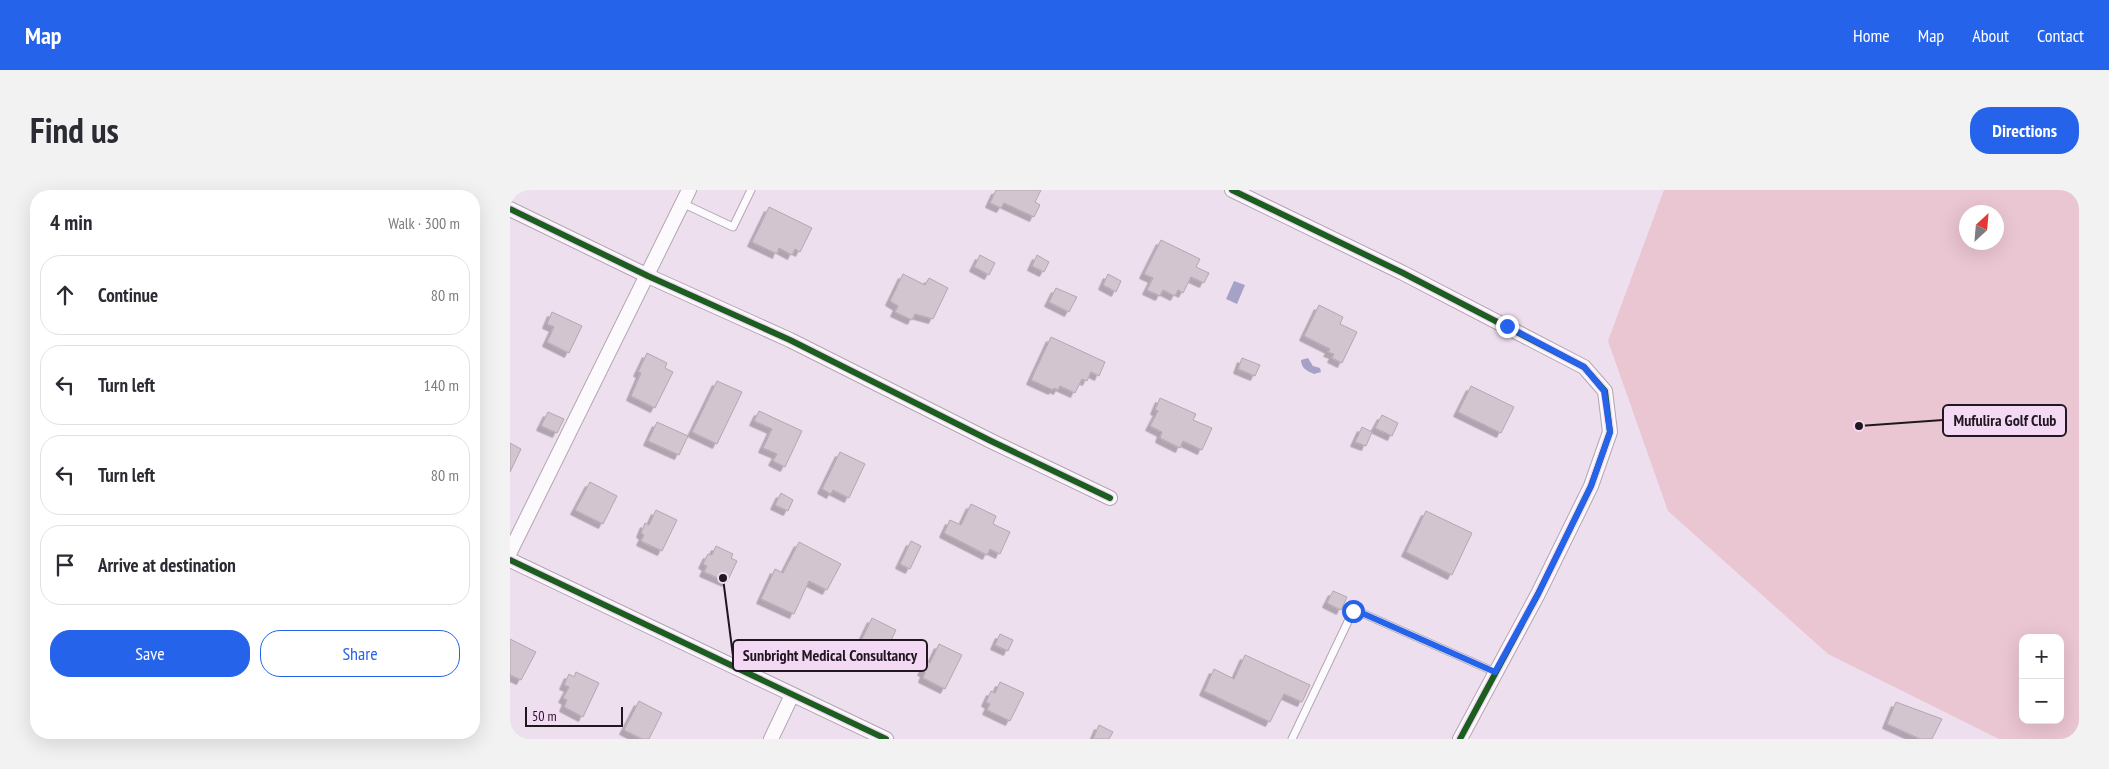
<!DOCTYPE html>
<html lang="en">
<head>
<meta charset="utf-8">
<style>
  :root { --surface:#fff; --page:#f2f2f3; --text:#2b2b33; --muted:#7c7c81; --line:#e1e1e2; --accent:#2563eb }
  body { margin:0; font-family:"PT Sans Narrow",sans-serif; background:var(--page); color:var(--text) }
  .controls { position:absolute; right:15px; bottom:15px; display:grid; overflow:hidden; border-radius:10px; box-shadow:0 5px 20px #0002 }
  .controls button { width:45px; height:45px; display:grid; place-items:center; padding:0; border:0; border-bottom:1px solid var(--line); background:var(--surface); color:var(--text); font:25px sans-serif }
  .compass { position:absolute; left:1449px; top:15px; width:45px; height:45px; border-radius:50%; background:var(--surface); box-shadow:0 5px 20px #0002; rotate:26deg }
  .scale { position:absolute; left:15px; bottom:12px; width:98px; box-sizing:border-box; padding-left:5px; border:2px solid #201721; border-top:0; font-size:14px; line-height:18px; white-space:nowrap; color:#201721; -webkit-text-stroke:4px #f4d9f5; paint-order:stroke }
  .stop { position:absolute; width:15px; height:15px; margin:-11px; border:4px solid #2563eb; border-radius:50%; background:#fff }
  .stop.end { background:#2563eb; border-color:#fff; box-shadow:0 1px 5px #0008 }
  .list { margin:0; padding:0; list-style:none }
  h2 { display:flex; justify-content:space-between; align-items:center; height:65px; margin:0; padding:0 20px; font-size:21px }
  h2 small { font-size:16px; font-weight:400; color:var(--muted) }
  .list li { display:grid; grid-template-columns:32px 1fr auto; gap:15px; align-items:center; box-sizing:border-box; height:80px; margin:0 10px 10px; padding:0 10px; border:1px solid var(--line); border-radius:20px }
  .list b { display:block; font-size:19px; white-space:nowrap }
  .list em { font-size:16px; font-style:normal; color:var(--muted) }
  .actions { display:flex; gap:10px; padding:15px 20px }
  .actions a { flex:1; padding:11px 0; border:1px solid var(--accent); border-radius:20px; text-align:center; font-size:18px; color:var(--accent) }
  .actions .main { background:var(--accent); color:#fff }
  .icon { flex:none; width:28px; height:28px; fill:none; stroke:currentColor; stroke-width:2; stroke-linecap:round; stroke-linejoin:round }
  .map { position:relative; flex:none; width:1569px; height:549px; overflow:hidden; border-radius:20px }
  header { display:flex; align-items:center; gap:30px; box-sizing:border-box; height:70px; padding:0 25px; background:var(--accent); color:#fff }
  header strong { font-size:24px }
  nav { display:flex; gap:28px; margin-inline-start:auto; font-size:18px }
  .intro { display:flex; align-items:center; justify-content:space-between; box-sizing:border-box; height:120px; padding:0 30px }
  h1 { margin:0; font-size:35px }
  .button { padding:12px 22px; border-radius:20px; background:var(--accent); color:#fff; font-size:18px; font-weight:700 }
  main { display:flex; gap:30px; padding:0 30px }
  aside { flex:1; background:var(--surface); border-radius:20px; box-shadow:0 5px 20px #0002 }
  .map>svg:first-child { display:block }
  .green { fill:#eac5d2; fill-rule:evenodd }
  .water { fill:#a6a1c7 }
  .building { fill:#d2c5cf; stroke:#b4a6b1; filter:url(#shadow) }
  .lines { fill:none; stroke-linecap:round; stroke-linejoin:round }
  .service-casing { stroke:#b2a6b2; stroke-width:9 }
  .minor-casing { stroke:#b2a6b2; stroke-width:16 }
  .service { stroke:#fcfafd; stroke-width:7 }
  .minor { stroke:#fcfafd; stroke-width:14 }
  .cycleway-casing { stroke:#f4d9f5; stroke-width:9 }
  .cycleway { stroke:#1b5e20; stroke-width:6 }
  .route { stroke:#2563eb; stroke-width:6 }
  .leader { fill:none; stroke:#201721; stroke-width:2 }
  .callout-dot { fill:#201721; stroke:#f4d9f5; stroke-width:2 }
  .callout { fill:#f4d9f5; stroke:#201721; stroke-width:2 }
  .callout-label { font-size:16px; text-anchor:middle; font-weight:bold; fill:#201721 }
</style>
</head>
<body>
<header>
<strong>Map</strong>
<nav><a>Home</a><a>Map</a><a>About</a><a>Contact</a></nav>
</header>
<div class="intro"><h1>Find us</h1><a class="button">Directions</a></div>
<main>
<aside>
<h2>4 min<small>Walk · 300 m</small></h2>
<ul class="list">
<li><svg class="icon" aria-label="ahead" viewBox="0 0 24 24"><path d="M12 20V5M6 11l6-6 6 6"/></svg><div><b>Continue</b></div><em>80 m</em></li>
<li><svg class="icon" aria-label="left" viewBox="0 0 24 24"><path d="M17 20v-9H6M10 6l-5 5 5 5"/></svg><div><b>Turn left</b></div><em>140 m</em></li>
<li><svg class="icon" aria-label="left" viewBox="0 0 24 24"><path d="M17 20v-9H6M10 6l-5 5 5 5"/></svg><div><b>Turn left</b></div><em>80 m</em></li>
<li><svg class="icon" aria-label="arrive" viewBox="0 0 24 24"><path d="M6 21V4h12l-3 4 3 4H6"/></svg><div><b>Arrive at destination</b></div></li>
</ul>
<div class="actions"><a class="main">Save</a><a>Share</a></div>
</aside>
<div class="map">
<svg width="1569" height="549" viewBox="0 0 1569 549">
  <defs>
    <filter id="shadow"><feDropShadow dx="-4.5" dy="4.5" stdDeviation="0" flood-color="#0004"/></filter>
  </defs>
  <rect width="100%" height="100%" fill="#eedfef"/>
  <path class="green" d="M 1154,0 L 1569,0 L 1569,549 L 1489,549 L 1318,464 L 1158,321 L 1098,151 ZM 1456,22 L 1486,22 L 1486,52 L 1456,52 ZM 1513,448 L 1550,448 L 1550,530 L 1513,530 Z"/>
  <path class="water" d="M 724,91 L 735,95 L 727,114 L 716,109 Z
    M 798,168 L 803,176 L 810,178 L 811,182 L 804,184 C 797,181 791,178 791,170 Z"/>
  <path class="building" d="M 486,0 L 531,0 L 525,12 L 530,15 L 524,27 L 494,13 L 491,18 L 480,13 Z
    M 259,17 L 302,38 L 290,62 L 285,59 L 282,65 L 269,58 L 267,64 L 242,52 Z
    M 651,50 L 690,69 L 686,77 L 699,83 L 694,93 L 681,87 L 673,103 L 668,100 L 665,106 L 653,100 L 650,106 L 637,100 L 643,88 L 634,84 Z
    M 470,65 L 485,73 L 479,85 L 464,77 Z
    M 527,65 L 539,72 L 534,82 L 522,76 Z
    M 393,84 L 415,95 L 419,88 L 438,98 L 423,129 L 405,124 L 402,130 L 385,122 L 388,116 L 380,111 Z
    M 598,84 L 611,91 L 606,102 L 593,95 Z
    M 546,98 L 567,107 L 559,122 L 539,112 Z
    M 809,115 L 833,127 L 830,134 L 847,142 L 832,173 L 822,168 L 824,164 L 818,162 L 820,159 L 794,146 Z
    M 42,122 L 72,136 L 59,163 L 37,152 L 44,137 L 37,134 Z
    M 541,147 L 595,172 L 589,186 L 581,182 L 577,191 L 572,189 L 565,203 L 550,196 L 548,200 L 544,198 L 543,200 L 521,190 Z
    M 137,163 L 157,173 L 155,178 L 163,182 L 145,218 L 121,206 L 131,183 L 128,182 Z
    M 732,168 L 750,175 L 745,186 L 728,179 Z
    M 207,191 L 232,202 L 207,254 L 182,242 Z
    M 961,196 L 1004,217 L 991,243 L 948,222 Z
    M 650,208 L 686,224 L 683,230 L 702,238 L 692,260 L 673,251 L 670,258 L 650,248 L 652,242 L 640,236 L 648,221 L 645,220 Z
    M 249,221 L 292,241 L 275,277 L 263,271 L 267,264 L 253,258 L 262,239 L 244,231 Z
    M 38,222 L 54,229 L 47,243 L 31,236 Z
    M 872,225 L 888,233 L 882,246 L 865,238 Z
    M 147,232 L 178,246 L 169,265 L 138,251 Z
    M 852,237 L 862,242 L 856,256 L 845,252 Z
    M 0,253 L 11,259 L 0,282 Z
    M 330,262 L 355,274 L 339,308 L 323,300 L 321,304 L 312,299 Z
    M 80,292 L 107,306 L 93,334 L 65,320 Z
    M 271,303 L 283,310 L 278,321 L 265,315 Z
    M 461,314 L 486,326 L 483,334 L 500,342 L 490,364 L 480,359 L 477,365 L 434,343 L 440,330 L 451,335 Z
    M 146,320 L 167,330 L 152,361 L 131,351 L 134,345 L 131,343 L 135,333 L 139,335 Z
    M 916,321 L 962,343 L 942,385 L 896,362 Z
    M 401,351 L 411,356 L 400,379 L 390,374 Z
    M 289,352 L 331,374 L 317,400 L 299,391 L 284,424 L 251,409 L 265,379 L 273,383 Z
    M 206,356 L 223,364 L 221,368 L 227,371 L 217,392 L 194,382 L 197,376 L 193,374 L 198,364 L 202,365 Z
    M 823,401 L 837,407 L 831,420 L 817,413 Z
    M 362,428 L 386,440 L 372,469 L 348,457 Z
    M 490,444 L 503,450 L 498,461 L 485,455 Z
    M 0,449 L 26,462 L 11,490 L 0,485 Z
    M 429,454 L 452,465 L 435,499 L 413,488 L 415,482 L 412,481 L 417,471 L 420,473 Z
    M 735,465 L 800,495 L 792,512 L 774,504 L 760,532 L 694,501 L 704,479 L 724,489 Z
    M 66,482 L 89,493 L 73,527 L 54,517 L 57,510 L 53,508 L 59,497 L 54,495 L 59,484 L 64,487 Z
    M 490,492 L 514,503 L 500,531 L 477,520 L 480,514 L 476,512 L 481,501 L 485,503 Z
    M 129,511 L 152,523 L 139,549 L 132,549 L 114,540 Z
    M 1386,512 L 1432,529 L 1422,549 L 1410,549 L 1377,534 Z
    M 589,535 L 603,542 L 599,549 L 583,549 Z"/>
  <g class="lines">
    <defs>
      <path id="service" d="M 172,13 L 223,37 L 241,0
        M 782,549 L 843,421 L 854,424 L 985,482"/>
      <path id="minor" d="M 722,0 L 893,83 L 1074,177 L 1095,201 L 1100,242 L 1081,296 L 1028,404 L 950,549
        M 0,19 L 138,86 L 280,150 L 481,251 L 600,308
        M 0,362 L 179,0
        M 0,370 L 376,549
        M 261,549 L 282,505"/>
    </defs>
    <use href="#service" class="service-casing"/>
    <use href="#minor" class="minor-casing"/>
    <use href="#service" class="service"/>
    <use href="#minor" class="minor"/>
    <defs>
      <path id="cycleway" d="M 722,0 L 893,83 L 1074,177 L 1095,201 L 1100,242 L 1081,296 L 1028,404 L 950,549
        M 0,19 L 138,86 L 280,150 L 481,251 L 600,308
        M 0,370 L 376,549"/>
    </defs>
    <use href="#cycleway" class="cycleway-casing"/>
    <use href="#cycleway" class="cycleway"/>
  </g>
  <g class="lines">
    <path class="route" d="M 843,421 L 854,424 L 985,482 L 1028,404 L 1081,296 L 1100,242 L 1094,201 L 1074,177 L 997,136"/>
  </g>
  <path class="leader" d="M1349 236L1433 230M213 388L223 466"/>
  <g class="callout-dot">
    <circle cx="1349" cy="236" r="5"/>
    <circle cx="213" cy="388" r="5"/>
  </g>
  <g class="callout">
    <rect x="1433" y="215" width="123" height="31" rx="5"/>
    <rect x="223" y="450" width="194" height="31" rx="5"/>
  </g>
  <g class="callout-label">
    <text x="1495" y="236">Mufulira Golf Club</text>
    <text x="320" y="471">Sunbright Medical Consultancy</text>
  </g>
</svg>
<div class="controls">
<button>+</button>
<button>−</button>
</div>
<svg class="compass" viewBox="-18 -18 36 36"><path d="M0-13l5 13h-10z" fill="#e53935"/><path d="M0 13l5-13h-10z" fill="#7c7c81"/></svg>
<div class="scale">50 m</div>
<div class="stop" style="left:843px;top:421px"></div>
<div class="stop end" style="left:997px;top:136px"></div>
</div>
</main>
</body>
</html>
